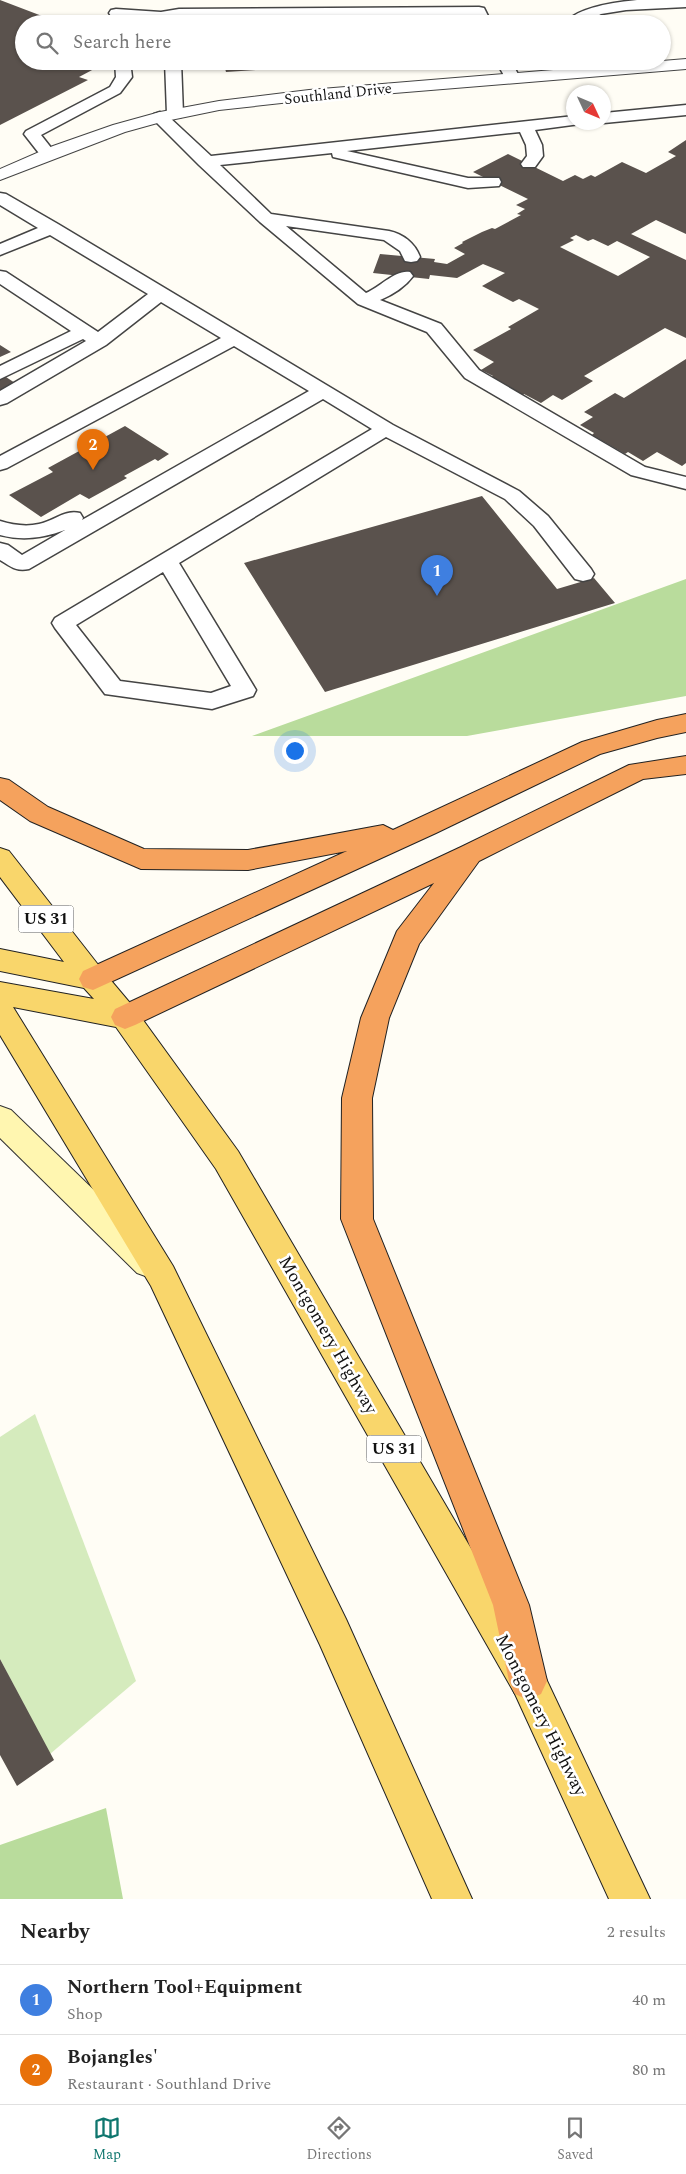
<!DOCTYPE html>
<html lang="en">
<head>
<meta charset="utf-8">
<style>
  :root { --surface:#fff; --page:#f6f6f6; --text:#222; --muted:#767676; --line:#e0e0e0; --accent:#0f766e }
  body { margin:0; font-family:Spectral,serif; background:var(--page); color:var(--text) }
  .compass { position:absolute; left:566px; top:85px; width:45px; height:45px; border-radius:50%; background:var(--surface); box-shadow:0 1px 4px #0004; rotate:134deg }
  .you { position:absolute; left:294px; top:750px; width:18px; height:18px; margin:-12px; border:4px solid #fff; border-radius:50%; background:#1a73e8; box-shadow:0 0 0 8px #1a73e833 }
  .badge { display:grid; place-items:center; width:32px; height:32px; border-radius:50%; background:var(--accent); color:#fff; font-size:16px; font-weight:700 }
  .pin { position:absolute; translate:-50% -41px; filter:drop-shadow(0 1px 2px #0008) }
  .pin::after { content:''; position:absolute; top:26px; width:18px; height:15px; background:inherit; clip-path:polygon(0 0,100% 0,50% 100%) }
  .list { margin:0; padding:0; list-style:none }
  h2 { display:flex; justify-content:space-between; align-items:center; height:65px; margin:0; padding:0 20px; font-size:21px }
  h2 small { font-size:16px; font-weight:400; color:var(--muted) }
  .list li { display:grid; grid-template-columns:32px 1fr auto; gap:15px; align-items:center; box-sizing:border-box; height:70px; padding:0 20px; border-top:1px solid var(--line) }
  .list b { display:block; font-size:19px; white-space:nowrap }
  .list p { margin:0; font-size:16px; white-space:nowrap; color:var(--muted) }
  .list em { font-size:16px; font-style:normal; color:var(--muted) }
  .icon { flex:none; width:28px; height:28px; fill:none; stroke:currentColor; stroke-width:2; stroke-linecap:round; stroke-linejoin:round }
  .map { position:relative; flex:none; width:686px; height:1899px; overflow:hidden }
  .search { position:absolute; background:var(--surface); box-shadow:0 1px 4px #0004; left:15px; right:15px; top:15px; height:55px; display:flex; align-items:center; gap:12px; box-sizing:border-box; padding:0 18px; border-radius:28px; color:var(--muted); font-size:19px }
  .sheet { height:205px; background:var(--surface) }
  nav { display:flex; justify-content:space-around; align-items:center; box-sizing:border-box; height:70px; border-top:1px solid var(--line); background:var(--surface); font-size:14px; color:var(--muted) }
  nav a { display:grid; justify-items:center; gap:2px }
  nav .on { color:var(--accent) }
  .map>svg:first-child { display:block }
  .green { fill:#d5ebbd }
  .forest { fill:#b9dc9c }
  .building { fill:#5a524d; fill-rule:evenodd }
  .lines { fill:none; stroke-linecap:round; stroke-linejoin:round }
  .lane-casing { stroke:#444; stroke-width:3 }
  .street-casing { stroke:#444; stroke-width:2 }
  .secondary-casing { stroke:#333; stroke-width:2 }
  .primary-casing { stroke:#222; stroke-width:2 }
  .highway-casing { stroke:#222; stroke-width:2 }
  .lane { fill:#fff; fill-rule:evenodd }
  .street { fill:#fff; fill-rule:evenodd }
  .secondary { fill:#fff6b0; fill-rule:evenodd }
  .primary { fill:#f9d66b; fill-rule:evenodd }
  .highway { fill:#f5a25d; fill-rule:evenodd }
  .labels { text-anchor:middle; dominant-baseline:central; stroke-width:5; stroke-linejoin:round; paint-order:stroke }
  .far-street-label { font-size:15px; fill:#111; stroke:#fff }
  .shield { fill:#fff; stroke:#585858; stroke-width:1 }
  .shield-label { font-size:16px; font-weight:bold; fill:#111 }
  .street-label { font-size:18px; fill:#111; stroke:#fff }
</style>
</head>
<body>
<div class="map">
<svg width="686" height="1899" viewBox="0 0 686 1899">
  <rect width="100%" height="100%" fill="#fffdf5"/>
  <path class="green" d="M 35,1414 L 136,1681 L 50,1754 L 0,1659 L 0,1437 Z"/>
  <path class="forest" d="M 686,579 L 686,696 L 467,736 L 252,736 Z
    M 106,1808 L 123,1899 L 0,1899 L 0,1845 Z"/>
  <path class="building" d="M 0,0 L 63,24 L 24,24 L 24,61 L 109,61 L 79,77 L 88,80 L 0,125 Z
    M 441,20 L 443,24 L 411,24 L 411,22 Z
    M 223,61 L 354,61 L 354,63 L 226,72 Z
    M 686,140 L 686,234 L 656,220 L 631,234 L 686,260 L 686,338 L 665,328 L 584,376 L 593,381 L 562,400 L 553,395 L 541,403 L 524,394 L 522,396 L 490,378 L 493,376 L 481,370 L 494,362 L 473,350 L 511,329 L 508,327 L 539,309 L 519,299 L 513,302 L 482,286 L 505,273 L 483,264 L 457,278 L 430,275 L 429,279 L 373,273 L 380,254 L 435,259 L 434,262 L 447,264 L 465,254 L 454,248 L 463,243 L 462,242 L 482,232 L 492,228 L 495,229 L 521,215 L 517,214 L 525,209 L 516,205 L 528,199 L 473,172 L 508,154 L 563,181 L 575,175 L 583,179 L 591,175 L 595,177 L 622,162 L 646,173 L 676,156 L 668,152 ZM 576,235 L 588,241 L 593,239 L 608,246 L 617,241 L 650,257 L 618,276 L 560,247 L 574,240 L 570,238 Z
    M 0,345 L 11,352 L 0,357 Z
    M 686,359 L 686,463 L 682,466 L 657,452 L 643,461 L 628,452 L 625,454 L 592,435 L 594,433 L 580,425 L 593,417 L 584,412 L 615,393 L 624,398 Z
    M 0,373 L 15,383 L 0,391 Z
    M 125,426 L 169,454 L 158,461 L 155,459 L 124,476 L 127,478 L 89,499 L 80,494 L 41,517 L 9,495 L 53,472 L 48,468 Z
    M 482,496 L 557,589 L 594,578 L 615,603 L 325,692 L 244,563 Z
    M 0,1659 L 54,1760 L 17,1786 L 0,1755 Z"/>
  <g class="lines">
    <defs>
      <path id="lane" d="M 637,0 L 686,0 L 686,7 L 626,10 L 601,14 L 582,24 L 564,24 C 577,7 616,2 637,0 Z
        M 479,7 L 484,8 L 492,24 L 478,24 L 474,15 L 185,17 L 183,24 L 169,24 L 170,19 L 161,20 L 116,17 L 111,16 L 109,13 L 111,10 L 116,9 L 161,12 L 179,9 Z
        M 115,61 L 130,61 L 132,77 L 120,93 L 41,135 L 56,154 L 54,157 L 42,157 L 24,134 L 26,131 L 110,87 L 116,77 Z
        M 165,61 L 181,61 L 183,114 L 181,117 L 169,117 L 211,156 L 574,116 L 574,122 L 581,122 L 580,124 L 535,130 L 542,145 L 543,156 L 535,167 L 523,167 L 521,164 L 527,156 L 526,145 L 520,132 L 347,151 L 468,178 L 499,178 L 501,182 L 499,186 L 468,188 L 333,157 L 332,153 L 220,165 L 271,214 L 389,231 C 403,234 415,243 420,257 L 417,261 L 411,262 L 405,261 L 400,251 L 384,240 L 286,226 L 366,293 C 380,287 396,269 410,272 L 413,276 C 405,287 392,295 380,300 L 441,324 L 479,370 L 645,467 L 686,477 L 686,489 L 631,475 L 465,378 L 427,332 L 358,304 L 260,222 L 199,165 L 154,120 L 152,117 L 154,114 L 160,112 L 169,117 L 167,114 Z
        M 496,61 L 511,61 L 520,78 L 517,81 L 507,81 Z
        M 569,61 L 584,61 L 590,72 L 587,75 L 577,75 Z
        M 686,105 L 686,115 L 604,123 L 603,122 L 604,113 Z
        M 0,193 L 6,194 L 58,224 L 393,425 L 519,491 L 548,516 L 591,569 L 594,574 L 591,579 L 583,581 L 575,579 L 534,526 L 505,499 L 386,437 L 179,563 L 256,690 L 253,696 L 212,709 L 105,694 L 55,628 L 52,623 L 55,618 L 372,429 L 323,399 L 29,569 C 16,572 10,566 0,560 L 0,543 L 8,545 L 22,555 L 65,530 C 43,538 23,541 0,535 L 0,521 C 13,525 26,527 39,524 C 54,521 65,509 80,513 L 83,518 L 82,520 L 309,391 L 234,346 L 7,468 L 0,470 L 0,456 L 221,338 L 161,302 L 106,345 L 7,403 L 0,405 L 0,391 L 86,341 L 83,339 L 0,379 L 0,366 L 71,331 L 0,284 L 0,271 L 6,272 L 98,332 L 148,294 L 50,235 L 0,255 L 0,244 L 38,228 L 0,205 ZM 163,572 L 231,686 L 211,693 L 120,681 L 76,625 Z"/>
      <path id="street" d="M 686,59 L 686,69 L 309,100 L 219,110 L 161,122 L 125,132 L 0,180 L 0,169 L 53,146 L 113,125 L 160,112 L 219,101 L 309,90 Z"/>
      <path id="secondary" d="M 0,1106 L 11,1110 L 159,1253 L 164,1263 L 159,1273 L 148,1277 L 137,1273 L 0,1138 Z"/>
      <path id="primary" d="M 0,848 L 9,851 L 103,971 L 135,1009 L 238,1151 L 541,1668 L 650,1899 L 609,1899 L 515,1694 L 216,1169 L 116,1027 L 13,1007 L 173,1266 L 346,1619 L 472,1899 L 432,1899 L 320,1645 L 151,1286 L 0,1035 L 0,982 L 94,999 L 84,988 L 0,971 L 0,949 L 64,962 L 0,877 Z"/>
      <path id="highway" d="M 686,714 L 686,732 L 657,738 L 600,754 L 436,833 L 93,990 L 83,987 L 79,979 L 83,971 L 347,851 L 248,870 L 141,869 L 30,821 L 0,800 L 0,778 L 9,780 L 48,807 L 144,849 L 248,850 L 383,825 L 393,830 L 582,742 L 657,720 Z
        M 686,756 L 686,774 L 643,779 L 479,861 L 419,944 L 389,1018 L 372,1098 L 373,1219 L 529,1605 L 547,1681 L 541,1694 L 528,1700 L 515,1694 L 509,1681 L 493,1605 L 341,1219 L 342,1098 L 361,1018 L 397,931 L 434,883 L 135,1025 L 125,1029 L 115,1025 L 111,1017 L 115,1009 L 461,847 L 629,765 Z"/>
    </defs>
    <use href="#lane" class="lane-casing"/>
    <use href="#street" class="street-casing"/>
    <use href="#secondary" class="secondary-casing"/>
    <use href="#primary" class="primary-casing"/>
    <use href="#highway" class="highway-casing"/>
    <use href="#lane" class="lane"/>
    <use href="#street" class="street"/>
    <use href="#secondary" class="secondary"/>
    <use href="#primary" class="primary"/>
    <use href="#highway" class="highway"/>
  </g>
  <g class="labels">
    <g class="far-street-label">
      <text transform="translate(338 94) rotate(-6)">Southland Drive</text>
    </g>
    <g class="shield">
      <rect x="18.5" y="905.5" width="55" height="27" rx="4"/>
      <rect x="366.5" y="1435.5" width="55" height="27" rx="4"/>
    </g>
    <g class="shield-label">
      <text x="46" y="919">US 31</text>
      <text x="394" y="1449">US 31</text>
    </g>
    <g class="street-label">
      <text transform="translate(328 1335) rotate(60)">Montgomery Highway</text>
      <text transform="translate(541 1715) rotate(63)">Montgomery Highway</text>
    </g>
  </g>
</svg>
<svg class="compass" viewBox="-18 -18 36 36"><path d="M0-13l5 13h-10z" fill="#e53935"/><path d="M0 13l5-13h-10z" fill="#767676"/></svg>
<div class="you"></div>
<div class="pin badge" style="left:437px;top:596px;background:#3f7fe0">1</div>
<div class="pin badge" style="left:93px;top:470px;background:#e8710a">2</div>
<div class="search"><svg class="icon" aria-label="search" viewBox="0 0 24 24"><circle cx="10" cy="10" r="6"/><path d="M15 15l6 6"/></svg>Search here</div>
</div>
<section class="sheet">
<h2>Nearby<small>2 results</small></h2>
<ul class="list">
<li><span class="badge" style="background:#3f7fe0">1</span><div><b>Northern Tool+Equipment</b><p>Shop</p></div><em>40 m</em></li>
<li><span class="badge" style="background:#e8710a">2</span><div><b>Bojangles'</b><p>Restaurant · Southland Drive</p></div><em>80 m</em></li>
</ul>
</section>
<nav>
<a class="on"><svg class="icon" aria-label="map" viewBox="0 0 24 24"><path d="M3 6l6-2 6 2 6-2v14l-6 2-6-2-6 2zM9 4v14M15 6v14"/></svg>Map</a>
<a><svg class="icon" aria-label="directions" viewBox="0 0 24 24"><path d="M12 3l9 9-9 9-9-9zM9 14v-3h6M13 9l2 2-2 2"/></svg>Directions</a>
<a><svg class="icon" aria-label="saved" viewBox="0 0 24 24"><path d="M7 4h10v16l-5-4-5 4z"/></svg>Saved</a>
</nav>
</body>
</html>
